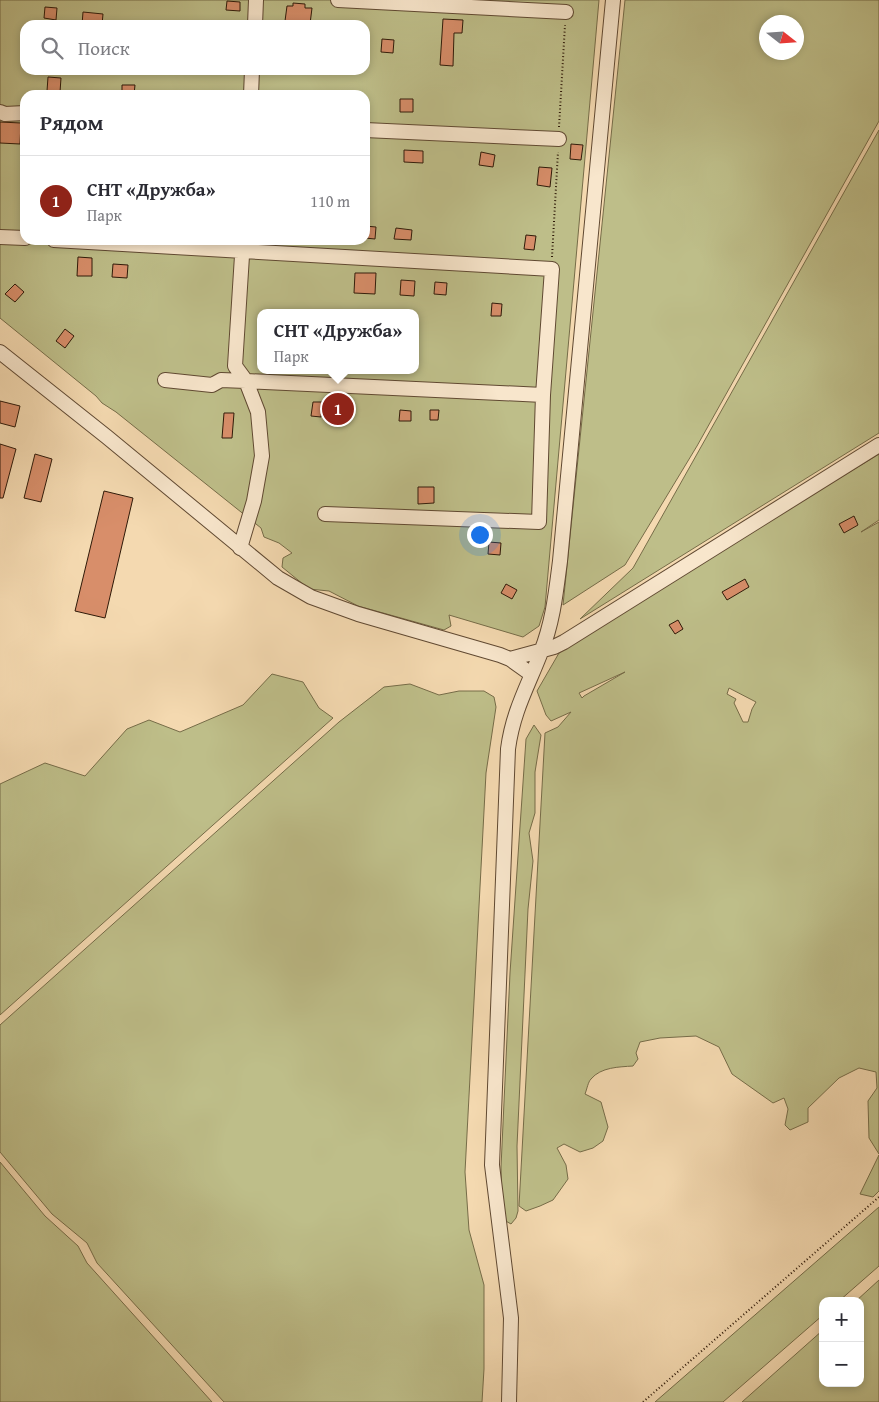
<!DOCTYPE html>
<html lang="ru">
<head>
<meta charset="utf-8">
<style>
  :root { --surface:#fff; --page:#f7f7f7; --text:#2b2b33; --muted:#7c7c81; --line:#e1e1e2; --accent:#8f2418 }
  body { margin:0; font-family:"Gentium Book Plus",serif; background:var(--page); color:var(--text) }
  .controls { position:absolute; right:15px; bottom:15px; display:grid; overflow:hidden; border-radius:10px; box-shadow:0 2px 8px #0003 }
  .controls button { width:45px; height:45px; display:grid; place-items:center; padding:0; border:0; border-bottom:1px solid var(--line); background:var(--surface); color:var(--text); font:25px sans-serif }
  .compass { position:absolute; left:759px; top:15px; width:45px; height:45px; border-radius:50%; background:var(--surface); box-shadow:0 2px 8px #0003; rotate:107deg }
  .you { position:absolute; left:479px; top:534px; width:18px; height:18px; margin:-12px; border:4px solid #fff; border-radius:50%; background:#1a73e8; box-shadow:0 0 0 8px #1a73e833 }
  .badge { display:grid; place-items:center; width:32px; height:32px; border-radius:50%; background:var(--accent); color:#fff; font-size:16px; font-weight:700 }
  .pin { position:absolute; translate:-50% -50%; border:2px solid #fff; box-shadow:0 1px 5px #0006 }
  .popup { position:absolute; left:257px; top:309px; width:162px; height:65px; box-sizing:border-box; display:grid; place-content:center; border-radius:10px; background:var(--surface); filter:drop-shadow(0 1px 4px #0005); font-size:16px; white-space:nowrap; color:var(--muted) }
  .popup b { font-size:19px; color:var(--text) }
  .popup::after { content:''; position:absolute; left:50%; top:100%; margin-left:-10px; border:10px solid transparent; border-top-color:var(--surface) }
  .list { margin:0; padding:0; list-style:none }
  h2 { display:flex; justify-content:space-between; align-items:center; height:65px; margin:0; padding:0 20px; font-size:21px }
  h2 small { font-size:16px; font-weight:400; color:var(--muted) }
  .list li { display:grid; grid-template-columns:32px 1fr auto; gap:15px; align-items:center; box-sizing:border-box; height:90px; padding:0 20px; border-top:1px solid var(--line) }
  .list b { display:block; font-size:19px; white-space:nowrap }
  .list p { margin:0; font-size:16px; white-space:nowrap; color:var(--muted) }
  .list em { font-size:16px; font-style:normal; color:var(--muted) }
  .icon { flex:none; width:28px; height:28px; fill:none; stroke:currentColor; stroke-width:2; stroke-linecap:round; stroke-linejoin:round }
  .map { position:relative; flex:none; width:879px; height:1402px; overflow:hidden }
  .search { position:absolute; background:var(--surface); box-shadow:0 2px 8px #0003; left:20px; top:20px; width:350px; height:55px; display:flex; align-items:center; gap:12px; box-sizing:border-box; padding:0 18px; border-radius:15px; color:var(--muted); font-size:19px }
  .panel { position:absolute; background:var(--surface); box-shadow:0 2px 8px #0003; left:20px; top:90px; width:350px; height:155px; border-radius:15px }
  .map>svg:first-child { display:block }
  .green { fill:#bebe89; stroke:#766c48; fill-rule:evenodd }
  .building { fill:#d88e6a; stroke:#2e1908 }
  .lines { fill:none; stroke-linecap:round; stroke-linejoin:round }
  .minor-casing { stroke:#604932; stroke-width:16 }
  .path { stroke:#2e1908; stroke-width:2; stroke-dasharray:1 2.5; stroke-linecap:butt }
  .minor { stroke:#f8e6cc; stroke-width:14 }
</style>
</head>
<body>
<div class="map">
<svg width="879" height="1402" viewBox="0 0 879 1402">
  <rect width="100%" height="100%" fill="#f4d9b0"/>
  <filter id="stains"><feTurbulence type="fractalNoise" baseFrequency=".004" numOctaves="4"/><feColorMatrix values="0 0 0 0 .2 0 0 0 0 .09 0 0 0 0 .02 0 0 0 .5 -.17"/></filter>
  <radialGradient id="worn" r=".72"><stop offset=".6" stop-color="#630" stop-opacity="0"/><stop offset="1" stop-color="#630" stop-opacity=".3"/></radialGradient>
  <path class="green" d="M 0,0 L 599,0 L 545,607 L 539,626 L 523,637 L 449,615 L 451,626 L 444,630 L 358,606 L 329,591 L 309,589 L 282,567 L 283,558 L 292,553 L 279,543 L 264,537 L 261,528 L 116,412 L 102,403 L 96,396 L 0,318 ZM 25,25 L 365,25 L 365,70 L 25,70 ZM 25,95 L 365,95 L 365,240 L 25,240 ZM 260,313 L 416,313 L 416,370 L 260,370 Z
    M 625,0 L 879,0 L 879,121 L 697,446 L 625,565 L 563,605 ZM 796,22 L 796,52 L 766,52 L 766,22 Z
    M 879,130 L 879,433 L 580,619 L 633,568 Z
    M 879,454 L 879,520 L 861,532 L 879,522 L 879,1154 L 869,1138 L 868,1101 L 877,1088 L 876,1072 L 859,1068 L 839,1078 L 808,1108 L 808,1122 L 790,1130 L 785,1125 L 788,1109 L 784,1098 L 773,1103 L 732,1074 L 719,1047 L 696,1036 L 660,1038 L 640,1042 L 636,1053 L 638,1059 L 633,1066 C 619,1067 601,1067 591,1079 C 588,1082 587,1089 585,1094 L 601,1102 L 608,1127 L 603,1141 L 593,1148 L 580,1152 L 564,1144 L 557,1148 L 566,1165 L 568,1179 L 553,1200 L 540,1206 L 526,1211 L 519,1206 L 545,733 L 558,727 L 571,712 L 551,721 L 546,715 L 537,691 L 559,653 L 638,600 ZM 625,672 L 584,696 L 582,698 L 579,693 ZM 729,688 L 756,702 L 752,709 L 748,722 L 743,722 L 734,703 L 736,699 L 727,694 Z
    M 272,674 L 303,682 L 319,708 L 333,718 L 0,1015 L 0,784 L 45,763 L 85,776 L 127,729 L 149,720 L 180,732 L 243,705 Z
    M 410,684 L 439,695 L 459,691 L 484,691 L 494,697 L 496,707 L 486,773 L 465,1172 L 469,1230 L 484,1285 L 484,1369 L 482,1402 L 224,1402 L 97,1263 L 87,1243 L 52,1214 L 0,1152 L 0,1025 L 339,722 L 384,687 Z
    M 534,725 L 541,735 L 535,772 L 535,813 L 529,833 L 533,861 L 528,909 L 517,1146 L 518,1211 L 516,1218 L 511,1224 L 504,1220 L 502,1208 L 501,1167 L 510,973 L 526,739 Z
    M 879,1155 L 879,1191 L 873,1197 L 860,1194 Z
    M 0,1162 L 45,1216 L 78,1246 L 87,1263 L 212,1402 L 0,1402 Z
    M 879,1207 L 879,1266 L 839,1301 L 823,1301 L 823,1315 L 723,1402 L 655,1402 Z
    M 879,1280 L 879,1402 L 742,1402 L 823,1330 L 823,1383 L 860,1383 L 860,1301 L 856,1301 Z"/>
  <path class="building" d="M 227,1 L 240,2 L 240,11 L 226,10 Z
    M 293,3 L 305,4 L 305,8 L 312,8 L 310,24 L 285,21 L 287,6 L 293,6 Z
    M 45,7 L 57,8 L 56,20 L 44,18 Z
    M 83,12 L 103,14 L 102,25 L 82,25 Z
    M 443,19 L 463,20 L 462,33 L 454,33 L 453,66 L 440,65 Z
    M 382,39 L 394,40 L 393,53 L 381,52 Z
    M 48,77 L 61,78 L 60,92 L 47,91 Z
    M 122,85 L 135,85 L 134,95 L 122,95 Z
    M 400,99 L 413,99 L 413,112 L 400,112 Z
    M 0,122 L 21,123 L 20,144 L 0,143 Z
    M 571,144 L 583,145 L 581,160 L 570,159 Z
    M 404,150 L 423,151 L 423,163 L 404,162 Z
    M 481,152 L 495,155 L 493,167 L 479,165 Z
    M 539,167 L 552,168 L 550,187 L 537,185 Z
    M 365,226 L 376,227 L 375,239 L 365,238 Z
    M 396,228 L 412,230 L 411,240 L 394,239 Z
    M 526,235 L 536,236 L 534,250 L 524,249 Z
    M 78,257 L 92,258 L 92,276 L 77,276 Z
    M 113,264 L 128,265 L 127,278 L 112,277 Z
    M 355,273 L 376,273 L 375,294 L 354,293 Z
    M 401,280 L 415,281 L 414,296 L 400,295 Z
    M 435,282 L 447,283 L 446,295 L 434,294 Z
    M 15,284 L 24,292 L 15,302 L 5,294 Z
    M 492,303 L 502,304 L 501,316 L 491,316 Z
    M 65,329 L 74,336 L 65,348 L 56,341 Z
    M 0,401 L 20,406 L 15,427 L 0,423 Z
    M 313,402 L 323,402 L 321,417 L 311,416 Z
    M 400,410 L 411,411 L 411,421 L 399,421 Z
    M 430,410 L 439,410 L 438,420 L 430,420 Z
    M 224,413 L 234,413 L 232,438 L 222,438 Z
    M 0,444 L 16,449 L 3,498 L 0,498 Z
    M 35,454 L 52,459 L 41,502 L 24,498 Z
    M 418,487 L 434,487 L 434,503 L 418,504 Z
    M 104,491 L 133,498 L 105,618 L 75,611 Z
    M 854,516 L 858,525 L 844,533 L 839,524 Z
    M 489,542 L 501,543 L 500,555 L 488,554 Z
    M 745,579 L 749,587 L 727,600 L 722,592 Z
    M 506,584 L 517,590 L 512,599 L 501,593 Z
    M 678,620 L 683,629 L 675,634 L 669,625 Z"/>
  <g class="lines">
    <defs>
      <path id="minor" d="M 338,0 L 566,12
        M 255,25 L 256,0
        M 251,95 L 252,70
        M 0,112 L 5,114 L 25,113
        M 365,130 L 559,139
        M 0,237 L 25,238
        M 54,240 L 552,269 L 543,395 L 539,522 L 325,514
        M 0,352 L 107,437 L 278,578 L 311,597 L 358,614 L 500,655 L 510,659 L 531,674
        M 165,380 L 212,385 L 221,380 L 246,381 L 543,395
        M 240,548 L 254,501 L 262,456 L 258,412 L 246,381 L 235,366 L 243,240
        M 510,659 L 554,647 L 564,642 L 879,445
        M 509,1402 L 511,1318 L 492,1165 L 508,749 C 513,711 528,686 541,652 C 553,622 556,592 560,561 L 613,0"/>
    </defs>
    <use href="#minor" class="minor-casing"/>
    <path class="path" d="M 559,127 L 565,25
      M 552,257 L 558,152
      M 643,1402 L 879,1197"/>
    <use href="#minor" class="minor"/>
  </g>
  <rect width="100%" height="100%" filter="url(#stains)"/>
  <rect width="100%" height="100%" fill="url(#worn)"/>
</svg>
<div class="controls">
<button>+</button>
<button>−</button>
</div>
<svg class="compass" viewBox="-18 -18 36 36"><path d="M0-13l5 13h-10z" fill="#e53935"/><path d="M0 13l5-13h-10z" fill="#7c7c81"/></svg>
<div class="you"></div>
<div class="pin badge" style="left:338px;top:409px">1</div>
<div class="popup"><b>СНТ «Дружба»</b>Парк</div>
<div class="search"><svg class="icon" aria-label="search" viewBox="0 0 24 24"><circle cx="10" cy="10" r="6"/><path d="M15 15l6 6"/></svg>Поиск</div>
<section class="panel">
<h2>Рядом<small></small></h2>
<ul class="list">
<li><span class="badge">1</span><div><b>СНТ «Дружба»</b><p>Парк</p></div><em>110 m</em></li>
</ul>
</section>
</div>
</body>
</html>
